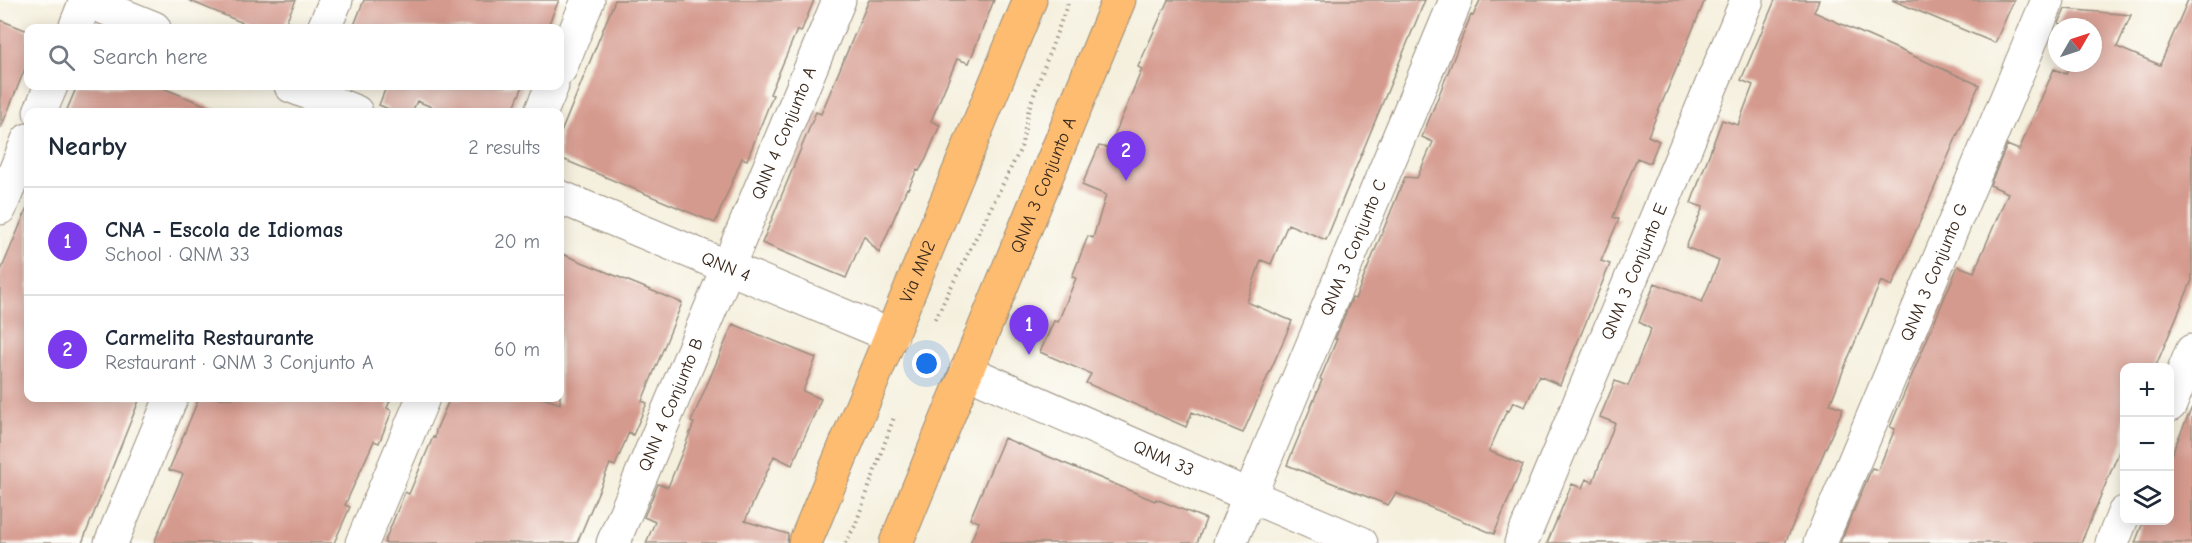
<!DOCTYPE html>
<html lang="en">
<head>
<meta charset="utf-8">
<style>
  :root { --surface:#fff; --page:#f2f2f3; --text:#1f2937; --muted:#747a83; --line:#e0e1e3; --accent:#7c3aed }
  body { margin:0; font-family:"Comic Neue",sans-serif; background:var(--page); color:var(--text) }
  .controls { position:absolute; right:18px; bottom:18px; display:grid; overflow:hidden; border-radius:12px; box-shadow:0 3px 15px #0003 }
  .controls button { width:54px; height:54px; display:grid; place-items:center; padding:0; border:0; border-bottom:2px solid var(--line); background:var(--surface); color:var(--text); font:30px sans-serif }
  .compass { position:absolute; left:2048px; top:18px; width:54px; height:54px; border-radius:50%; background:var(--surface); box-shadow:0 3px 15px #0003; rotate:51deg }
  .you { position:absolute; left:927px; top:364px; width:21px; height:21px; margin:-15px; border:4px solid #fff; border-radius:50%; background:#1a73e8; box-shadow:0 0 0 9px #1a73e833 }
  .badge { display:grid; place-items:center; width:39px; height:39px; border-radius:50%; background:var(--accent); color:#fff; font-size:20px; font-weight:700 }
  .pin { position:absolute; translate:-50% -50px; filter:drop-shadow(0 2px 3px #0008) }
  .pin::after { content:''; position:absolute; top:32px; width:21px; height:18px; background:inherit; clip-path:polygon(0 0,100% 0,50% 100%) }
  .list { margin:0; padding:0; list-style:none }
  h2 { display:flex; justify-content:space-between; align-items:center; height:78px; margin:0; padding:0 24px; font-size:26px }
  h2 small { font-size:20px; font-weight:400; color:var(--muted) }
  .list li { display:grid; grid-template-columns:39px 1fr auto; gap:18px; align-items:center; box-sizing:border-box; height:108px; padding:0 24px; border-top:2px solid var(--line) }
  .list b { display:block; font-size:22px; white-space:nowrap }
  .list p { margin:0; font-size:20px; white-space:nowrap; color:var(--muted) }
  .list em { font-size:20px; font-style:normal; color:var(--muted) }
  .icon { flex:none; width:33px; height:33px; fill:none; stroke:currentColor; stroke-width:2; stroke-linecap:round; stroke-linejoin:round }
  .map { position:relative; flex:none; width:2192px; height:543px; overflow:hidden }
  .search { position:absolute; background:var(--surface); box-shadow:0 3px 15px #0003; left:24px; top:24px; width:540px; height:66px; display:flex; align-items:center; gap:15px; box-sizing:border-box; padding:0 21px; border-radius:12px; color:var(--muted); font-size:22px }
  .panel { position:absolute; background:var(--surface); box-shadow:0 3px 15px #0003; left:24px; top:108px; width:540px; height:294px; border-radius:12px }
  .map>svg:first-child { display:block }
  .building { fill:#d59a8e }
  .lines { fill:none; stroke-linecap:round; stroke-linejoin:round }
  .minor-casing { stroke:#988d7e; stroke-width:35 }
  .major-casing { stroke:#988d7e; stroke-width:35 }
  .path { stroke:#988d7e; stroke-width:4; stroke-dasharray:1.5 4.5; stroke-linecap:butt }
  .minor { stroke:#fff; stroke-width:33 }
  .major { stroke:#fdbc70; stroke-width:33 }
  .labels { text-anchor:middle; dominant-baseline:central; stroke-width:6; stroke-linejoin:round; paint-order:stroke }
  .street-label { font-size:18px; fill:#3b2a1e; stroke:#fdfcf7 }
</style>
</head>
<body>
<div class="map">
<svg width="2192" height="543" viewBox="0 0 2192 543">
  <rect width="100%" height="100%" fill="#fdfcf7"/>
  <filter id="ink" filterUnits="userSpaceOnUse"><feTurbulence type="fractalNoise" baseFrequency=".0167" numOctaves="2"/><feDisplacementMap in="SourceGraphic" scale="12" xChannelSelector="R" yChannelSelector="G"/><feConvolveMatrix kernelMatrix="1 2 1 2 8 2 1 2 1" color-interpolation-filters="sRGB"/></filter>
  <filter id="wash" filterUnits="userSpaceOnUse"><feTurbulence type="fractalNoise" baseFrequency=".008" numOctaves="4" result="noise"/><feDisplacementMap in="SourceGraphic" scale="24" xChannelSelector="R" yChannelSelector="G"/><feGaussianBlur stdDeviation="1.35" result="paint"/><feColorMatrix in="noise" values="0 0 0 0 0 0 0 0 0 0 0 0 0 0 0 0 0 1.4 0 .05"/><feComposite in="paint" operator="in"/></filter>
  <g filter="url(#wash)">
    <rect width="100%" height="100%" fill="#f5f0de"/>
    <g id="blocks">
      <path class="building" d="M 188,0 L 296,0 L 283,28 L 255,28 Z
        M 364,0 L 559,0 L 547,28 L 353,28 Z
        M 615,0 L 814,0 L 801,32 L 797,30 L 770,94 L 773,95 L 747,160 L 742,158 L 715,223 L 560,158 L 560,135 Z
        M 869,0 L 994,0 L 969,63 L 957,59 L 931,121 L 940,125 L 926,159 L 919,171 L 917,170 L 908,189 L 907,188 L 879,253 L 864,236 L 846,278 L 762,243 L 816,112 L 821,114 Z
        M 1168,0 L 1425,0 L 1326,240 L 1288,224 L 1271,264 L 1261,260 L 1247,302 L 1292,321 L 1243,433 L 1192,412 L 1186,427 L 1086,383 L 1091,374 L 1040,352 L 1054,321 L 1058,322 L 1076,278 L 1072,277 L 1088,236 L 1093,238 L 1106,195 L 1082,185 L 1099,146 L 1109,148 L 1142,69 L 1138,67 Z
        M 1480,0 L 1705,0 L 1648,136 L 1659,141 L 1650,163 L 1637,158 L 1613,217 L 1619,219 L 1601,261 L 1610,264 L 1560,385 L 1539,376 L 1525,407 L 1513,402 L 1509,411 L 1507,410 L 1489,451 L 1523,465 L 1494,534 L 1396,493 L 1388,505 L 1287,465 L 1322,380 L 1320,379 L 1337,339 L 1335,339 L 1352,298 L 1355,299 L 1405,177 L 1417,178 L 1433,142 L 1422,137 L 1471,15 L 1473,16 Z
        M 1775,0 L 1819,0 L 1814,12 L 1979,85 L 1892,286 L 1881,281 L 1847,361 L 1830,404 L 1843,408 L 1785,543 L 1547,543 L 1572,484 L 1582,488 L 1586,479 L 1593,482 L 1615,423 L 1600,417 L 1615,381 L 1628,386 L 1651,329 L 1639,322 L 1655,283 L 1702,302 L 1719,261 L 1686,247 L 1703,207 L 1691,203 L 1722,120 L 1738,125 L 1753,85 L 1741,80 Z
        M 1892,0 L 2014,0 L 1995,43 Z
        M 2188,0 L 2192,0 L 2192,280 L 2155,368 L 2124,368 L 2124,440 L 2081,543 L 1840,543 L 1872,468 L 1878,470 L 1895,429 L 1890,427 L 1958,266 L 1974,272 L 2008,193 L 1990,185 L 2007,145 L 2019,150 L 2054,69 L 2066,74 L 2070,63 L 2093,63 L 2093,27 L 2070,27 L 2059,23 L 2065,9 L 2131,15 L 2117,47 L 2160,65 Z
        M 0,20 L 28,31 L 28,61 L 1,128 Z
        M 77,86 L 158,86 L 222,112 L 66,112 Z
        M 383,86 L 523,86 L 512,112 L 444,112 L 417,101 L 412,112 L 396,112 L 379,105 L 386,87 Z
        M 28,206 L 28,398 L 140,398 L 82,543 L 0,543 L 0,273 Z
        M 560,253 L 682,303 L 642,401 L 647,403 L 633,435 L 629,432 L 615,466 L 610,464 L 577,543 L 384,543 L 405,492 L 409,494 L 433,437 L 435,438 L 436,430 L 450,398 L 543,398 L 560,404 Z
        M 733,324 L 816,358 L 803,391 L 821,399 L 807,431 L 792,465 L 774,456 L 745,521 L 788,534 L 787,543 L 646,543 L 655,522 L 644,517 L 658,484 L 668,487 L 694,423 L 691,422 Z
        M 199,398 L 391,398 L 387,408 L 392,411 L 379,443 L 374,441 L 345,505 L 350,507 L 334,543 L 154,543 L 183,474 L 169,470 Z
        M 2192,407 L 2192,543 L 2135,543 L 2144,520 L 2169,520 L 2169,460 Z
        M 1004,438 L 1155,501 L 1156,499 L 1206,519 L 1197,543 L 970,543 L 979,522 L 970,519 Z"/>
    </g>
  </g>
  <g filter="url(#ink)">
    <use href="#blocks" fill-opacity="0" stroke="#988d7e" stroke-width="1.5"/>
    <g class="lines">
      <defs>
        <g id="minor">
          <path d="M 85,0 L 154,28"/>
          <path d="M 75,28 L 86,0"/>
          <path d="M 324,28 L 336,0"/>
          <path d="M 560,69 L 588,0"/>
          <path d="M 291,86 L 356,112"/>
          <path d="M 40,112 L 51,86"/>
          <path d="M 541,112 L 552,86"/>
          <path id="s1" d="M 560,197 L 892,336"/>
          <path d="M 0,208 L 28,140"/>
          <path id="s2" d="M 966,371 L 1250,496 L 1361,543"/>
          <path d="M 2170,405 L 2192,351"/>
          <path d="M 111,543 L 171,398"/>
          <path d="M 362,543 L 423,398"/>
          <path id="s3" d="M 613,543 L 839,0"/>
          <path id="s4" d="M 1230,543 L 1456,0"/>
          <path id="s5" d="M 1521,543 L 1747,0"/>
          <path id="s6" d="M 1820,543 L 2048,0"/>
          <path d="M 2112,543 L 2124,513"/>
        </g>
        <g id="major">
          <path id="s7" d="M 805,543 L 1030,0"/>
          <path id="s8" d="M 896,543 L 1119,0"/>
        </g>
      </defs>
      <use href="#minor" class="minor-casing"/>
      <use href="#major" class="major-casing"/>
      <path class="path" d="M 935,319 L 1021,148 L 1029,108 L 1069,0
        M 845,543 L 855,526 L 894,417"/>
      <use href="#minor" class="minor"/>
      <use href="#major" class="major"/>
    </g>
  </g>
  <g class="labels">
    <g class="street-label">
      <text stroke="none"><textPath href="#s3" startOffset="444">QNN 4 Conjunto A</textPath></text>
      <text stroke="none"><textPath href="#s8" startOffset="387">QNM 3 Conjunto A</textPath></text>
      <text stroke="none"><textPath href="#s4" startOffset="320">QNM 3 Conjunto C</textPath></text>
      <text stroke="none"><textPath href="#s1" startOffset="180">QNN 4</textPath></text>
      <text stroke="none"><textPath href="#s7" startOffset="294">Via MN2</textPath></text>
      <text stroke="none"><textPath href="#s5" startOffset="294">QNM 3 Conjunto E</textPath></text>
      <text stroke="none"><textPath href="#s6" startOffset="294">QNM 3 Conjunto G</textPath></text>
      <text stroke="none"><textPath href="#s3" startOffset="150">QNN 4 Conjunto B</textPath></text>
      <text stroke="none"><textPath href="#s2" startOffset="216">QNM 33</textPath></text>
    </g>
  </g>
</svg>
<div class="controls">
<button>+</button>
<button>−</button>
<button><svg class="icon" aria-label="layers" viewBox="0 0 24 24"><path d="M12 4l9 5-9 5-9-5zM3 14l9 5 9-5"/></svg></button>
</div>
<svg class="compass" viewBox="-18 -18 36 36"><path d="M0-13l5 13h-10z" fill="#e53935"/><path d="M0 13l5-13h-10z" fill="#747a83"/></svg>
<div class="you"></div>
<div class="pin badge" style="left:1029px;top:355px">1</div>
<div class="pin badge" style="left:1126px;top:181px">2</div>
<div class="search"><svg class="icon" aria-label="search" viewBox="0 0 24 24"><circle cx="10" cy="10" r="6"/><path d="M15 15l6 6"/></svg>Search here</div>
<section class="panel">
<h2>Nearby<small>2 results</small></h2>
<ul class="list">
<li><span class="badge">1</span><div><b>CNA - Escola de Idiomas</b><p>School · QNM 33</p></div><em>20 m</em></li>
<li><span class="badge">2</span><div><b>Carmelita Restaurante</b><p>Restaurant · QNM 3 Conjunto A</p></div><em>60 m</em></li>
</ul>
</section>
</div>
</body>
</html>
